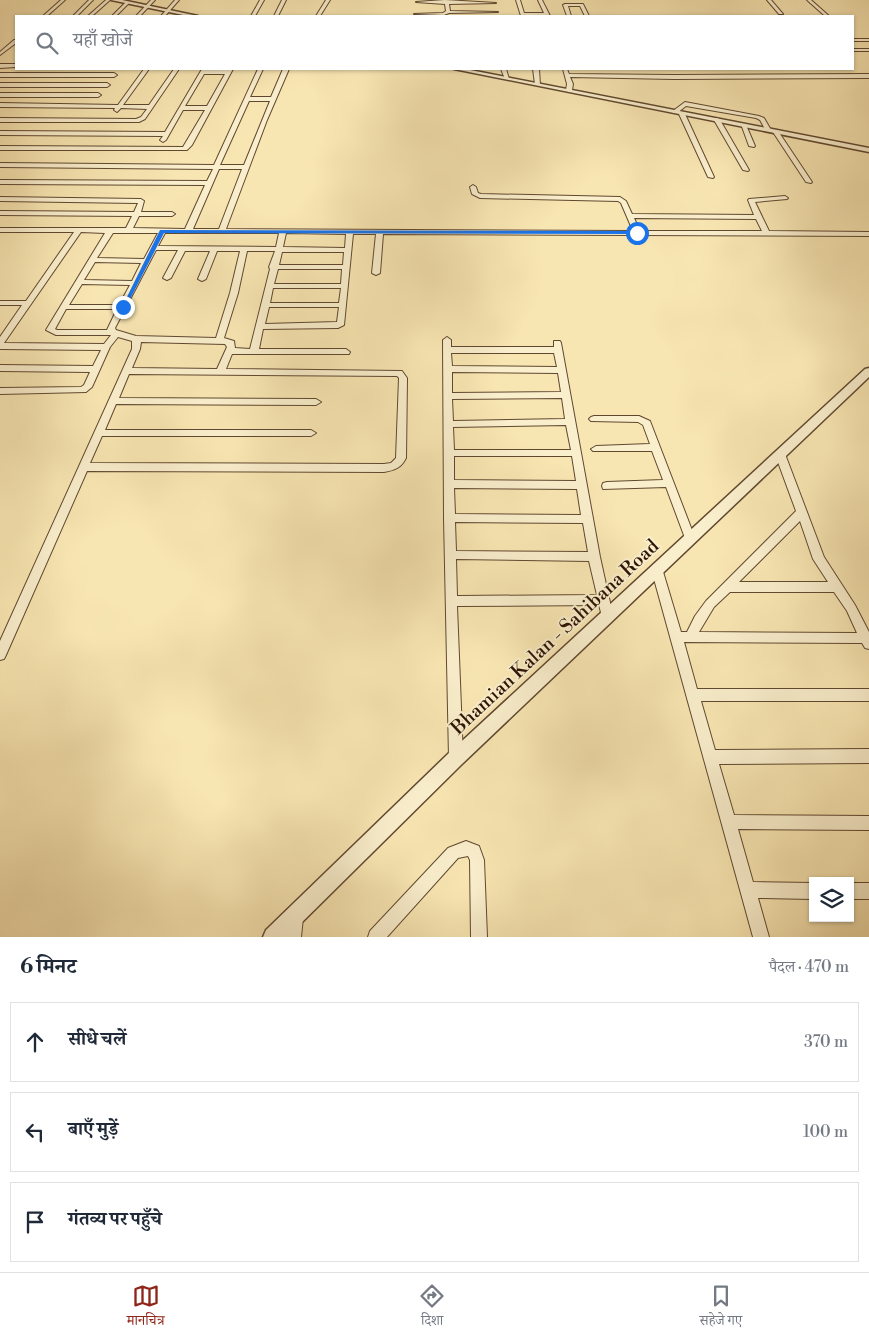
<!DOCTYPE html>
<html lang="hi">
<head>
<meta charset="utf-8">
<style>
  :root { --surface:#fff; --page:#f6f6f7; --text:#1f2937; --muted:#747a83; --line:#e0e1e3; --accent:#8f2418 }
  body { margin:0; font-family:"Libre Bodoni","Noto Serif Devanagari",serif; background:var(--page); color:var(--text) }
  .controls { position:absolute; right:15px; bottom:15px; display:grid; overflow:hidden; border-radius:0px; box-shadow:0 1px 4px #0004 }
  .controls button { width:45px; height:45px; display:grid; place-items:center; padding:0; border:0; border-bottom:1px solid var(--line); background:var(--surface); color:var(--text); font:25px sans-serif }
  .stop { position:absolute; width:15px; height:15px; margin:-11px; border:4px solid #1a73e8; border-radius:50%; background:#fff }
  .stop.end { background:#1a73e8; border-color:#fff; box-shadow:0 1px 5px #0008 }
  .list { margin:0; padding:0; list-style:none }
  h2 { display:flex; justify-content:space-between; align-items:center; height:65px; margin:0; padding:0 20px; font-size:21px }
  h2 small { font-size:16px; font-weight:400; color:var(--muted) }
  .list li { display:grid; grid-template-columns:32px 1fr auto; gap:15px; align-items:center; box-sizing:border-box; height:80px; margin:0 10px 10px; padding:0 10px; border:1px solid var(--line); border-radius:0px }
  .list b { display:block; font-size:19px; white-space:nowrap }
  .list em { font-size:16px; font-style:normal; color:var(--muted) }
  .icon { flex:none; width:28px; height:28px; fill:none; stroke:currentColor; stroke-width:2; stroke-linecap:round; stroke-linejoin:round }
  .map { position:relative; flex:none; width:869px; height:937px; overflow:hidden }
  .search { position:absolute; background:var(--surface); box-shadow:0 1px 4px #0004; left:15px; right:15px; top:15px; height:55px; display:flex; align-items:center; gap:12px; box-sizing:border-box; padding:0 18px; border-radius:0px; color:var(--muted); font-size:19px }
  .sheet { height:335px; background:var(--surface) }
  nav { display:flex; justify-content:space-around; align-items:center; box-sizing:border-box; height:70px; border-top:1px solid var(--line); background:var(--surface); font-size:14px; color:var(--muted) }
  nav a { display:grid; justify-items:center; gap:2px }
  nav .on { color:var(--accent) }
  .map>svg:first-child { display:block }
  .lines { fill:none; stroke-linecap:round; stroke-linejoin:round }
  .minor-casing { stroke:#604830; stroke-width:2 }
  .tertiary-casing { stroke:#604830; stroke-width:3 }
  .minor { fill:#faefcd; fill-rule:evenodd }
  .tertiary { fill:#faefcd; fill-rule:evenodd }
  .route { fill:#1a73e8 }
  .labels { text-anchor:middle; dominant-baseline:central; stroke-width:4; stroke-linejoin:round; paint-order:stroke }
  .near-street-label { font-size:19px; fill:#2e1304; stroke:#faefcd }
</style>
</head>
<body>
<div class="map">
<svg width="869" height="937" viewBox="0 0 869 937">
  <rect width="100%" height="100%" fill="#f8e6b2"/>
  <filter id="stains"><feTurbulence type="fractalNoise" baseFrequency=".004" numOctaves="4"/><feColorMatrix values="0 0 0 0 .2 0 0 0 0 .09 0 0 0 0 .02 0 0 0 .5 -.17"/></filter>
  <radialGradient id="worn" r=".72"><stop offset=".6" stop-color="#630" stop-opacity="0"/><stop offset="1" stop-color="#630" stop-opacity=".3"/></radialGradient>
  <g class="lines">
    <defs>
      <path id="minor" d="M 61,0 L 65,0 L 47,16 L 43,16 Z
        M 89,0 L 93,0 L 77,16 L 73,16 Z
        M 106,0 L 110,0 L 92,16 L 88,16 Z
        M 151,0 L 155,0 L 140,16 L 136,16 Z
        M 175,0 L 179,0 L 165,16 L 161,16 Z
        M 260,0 L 264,0 L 255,16 L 251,16 Z
        M 282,0 L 286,0 L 278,16 L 274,16 Z
        M 326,0 L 330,0 L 320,16 L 316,16 Z
        M 445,0 L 496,3 L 449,4 L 450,11 L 498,12 L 449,13 L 444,15 L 414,14 L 443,13 L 446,11 L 445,4 L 416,2 Z
        M 516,0 L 520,0 L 524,13 L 544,13 L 538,0 L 542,0 L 550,16 L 521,16 Z
        M 767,0 L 771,0 L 783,14 L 779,14 Z
        M 807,0 L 811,0 L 829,16 L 825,16 Z
        M 126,2 L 129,3 L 116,16 L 112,16 Z
        M 565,4 L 583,4 L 589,16 L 585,16 L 580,6 L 568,6 L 571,16 L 567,16 L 563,5 Z
        M 853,39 L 869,39 L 869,41 L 853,41 Z
        M 14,40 L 16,40 L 16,43 L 0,55 L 0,52 Z
        M 853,49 L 869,49 L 869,51 L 853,51 Z
        M 0,64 L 16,64 L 16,67 L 0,68 Z
        M 144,69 L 149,69 L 123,105 L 149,105 L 174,69 L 179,69 L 145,119 L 139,122 L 0,122 L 0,118 L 136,119 L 141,117 L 147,109 L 121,108 L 117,112 L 114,110 L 115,108 L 0,107 L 0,103 L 118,105 Z
        M 202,69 L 206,69 L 206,70 L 233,69 L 192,145 L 187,150 L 0,150 L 0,146 L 183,147 L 205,110 L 183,110 L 166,140 L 163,142 L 160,140 L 163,136 L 0,135 L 0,131 L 165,132 ZM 204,74 L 225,74 L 207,106 L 185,106 Z
        M 258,69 L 263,69 L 250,97 L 271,97 L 283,69 L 289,69 L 267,120 L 226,229 L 633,231 L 621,203 L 618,201 L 480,198 L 472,194 L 470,187 L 473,185 L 476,187 L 478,193 L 481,194 L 620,197 L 626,201 L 632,214 L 754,215 L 748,200 L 749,199 L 785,196 L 788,198 L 787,199 L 755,202 L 769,231 L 869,232 L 869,236 L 383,234 L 380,273 L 376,275 L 372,273 L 376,234 L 353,234 L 344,325 L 338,328 L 263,329 L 259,349 L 346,349 L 350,352 L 349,354 L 232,354 L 226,369 L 402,371 L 407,378 L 406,458 C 401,468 395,470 384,472 L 87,471 L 6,655 L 4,659 L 0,660 L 0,641 L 132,349 L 132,341 L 118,337 L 110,347 L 92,387 L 86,392 L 0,394 L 0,388 L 81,387 L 84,385 L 90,372 L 0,371 L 0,365 L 93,366 L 101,350 L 0,349 L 0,337 L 22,305 L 0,305 L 0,301 L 26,301 L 74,232 L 0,232 L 0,228 L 126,228 L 132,216 L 0,215 L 0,211 L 134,212 L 138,203 L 0,201 L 0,197 L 141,199 L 144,201 L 141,212 L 172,212 L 175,214 L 172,216 L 139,216 L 133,228 L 185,229 L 205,185 L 0,184 L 0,180 L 207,181 L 213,169 L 0,167 L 0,163 L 214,165 ZM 249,101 L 270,101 L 244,165 L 220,165 ZM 219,169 L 242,169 L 219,229 L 193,229 ZM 634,218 L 756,219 L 762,231 L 640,231 ZM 81,232 L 105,233 L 46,330 L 56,335 L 111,335 L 104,344 L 4,343 ZM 113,233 L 158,233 L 144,259 L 97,258 ZM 165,233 L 279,233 L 276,247 L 158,246 ZM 286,233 L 346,234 L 345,248 L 283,247 ZM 156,250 L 178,250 L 163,278 L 167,280 L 171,278 L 185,251 L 210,251 L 198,279 L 202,281 L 206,279 L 217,251 L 240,251 L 230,293 L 216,338 L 136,336 L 116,330 L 115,328 ZM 247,251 L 275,251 L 269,267 L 270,269 L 250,349 L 235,348 L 234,341 L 224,338 L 238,293 ZM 282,252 L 344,252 L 343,265 L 279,265 ZM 95,262 L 141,263 L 132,281 L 84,280 ZM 278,269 L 342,269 L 341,284 L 274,284 ZM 82,284 L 130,285 L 119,305 L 69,305 ZM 273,288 L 341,288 L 339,303 L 270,303 ZM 269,307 L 339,307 L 337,322 L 265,324 ZM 66,309 L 117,309 L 107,330 L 57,330 L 55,329 ZM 141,342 L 225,344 L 227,347 L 217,369 L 132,368 L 140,349 ZM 129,374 L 397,376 L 399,378 L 396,458 L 391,463 L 384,464 L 90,463 L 102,436 L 311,436 L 316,433 L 311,430 L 105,430 L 116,404 L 316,405 L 321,402 L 316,399 L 119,398 Z
        M 501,69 L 506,69 L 509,79 L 505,79 Z
        M 533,69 L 539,69 L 540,85 L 535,84 Z
        M 563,69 L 567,69 L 569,74 L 674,75 L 869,74 L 869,78 L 674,79 L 570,77 L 573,84 L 572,90 L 569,92 L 566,90 L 567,84 Z
        M 0,73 L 114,73 L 117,75 L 114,77 L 0,77 Z
        M 0,83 L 107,83 L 110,85 L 107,87 L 0,87 Z
        M 0,93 L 98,93 L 101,95 L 98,97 L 0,97 Z
        M 685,102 L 759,116 L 764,118 L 771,130 L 766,131 L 760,120 L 756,118 L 686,106 L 677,113 L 673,113 L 673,111 Z
        M 682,112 L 685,114 L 714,177 L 713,178 L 708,177 L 679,114 Z
        M 717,118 L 720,120 L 749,170 L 748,171 L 743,170 L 714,120 Z
        M 741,124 L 746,125 L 755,146 L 754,147 L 749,146 Z
        M 776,130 L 778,131 L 812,182 L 811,183 L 806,182 L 773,132 Z
        M 447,337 L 451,340 L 451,347 L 554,347 L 554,341 L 560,341 L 561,343 L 600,557 L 613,616 L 611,620 L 607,621 L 603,620 L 599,605 L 457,606 L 463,758 L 461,763 L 456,765 L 451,763 L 449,758 L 444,518 L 443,340 ZM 451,353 L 554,353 L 557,367 L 452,366 ZM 452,372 L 558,373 L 561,392 L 452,393 ZM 562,398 L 565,419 L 453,421 L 452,399 ZM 566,425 L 571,450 L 454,450 L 453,427 ZM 454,456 L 572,456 L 576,481 L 454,480 ZM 454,488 L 577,489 L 581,515 L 455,514 ZM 455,522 L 583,523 L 588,552 L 456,551 ZM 456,559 L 589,561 L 597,595 L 457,596 Z
        M 594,416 L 639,416 L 650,421 L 695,538 L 694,541 L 686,541 L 685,538 L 666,487 L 603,489 L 602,486 L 603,483 L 607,482 L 663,480 L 652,451 L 593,451 L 591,449 L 596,446 L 650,444 L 643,425 L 638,422 L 591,421 L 589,419 L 591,417 Z
        M 780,451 L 785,454 L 824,557 L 855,605 L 869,632 L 869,649 L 865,648 L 862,643 L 684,642 L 697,689 L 869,689 L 869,701 L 701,701 L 715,750 L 869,749 L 869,763 L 719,764 L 734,815 L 869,816 L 869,830 L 738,829 L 753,882 L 813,883 L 813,899 L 758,898 L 769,937 L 753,937 L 651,568 L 653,565 L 657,563 L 661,565 L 681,632 L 687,632 L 695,616 L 706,601 L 796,511 L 775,454 ZM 800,521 L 813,559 L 828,582 L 739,582 ZM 730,592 L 834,592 L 847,611 L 857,633 L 699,632 L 714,607 Z
        M 466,841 L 479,846 L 484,860 L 487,937 L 471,937 L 470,860 L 468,856 L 458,858 L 387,937 L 368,937 L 370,931 L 448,848 Z
        M 850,883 L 869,883 L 869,899 L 850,899 Z
        M 295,910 L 301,912 L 303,918 L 301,937 L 285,937 L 287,918 L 289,912 Z"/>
      <path id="tertiary" d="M 111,0 L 122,0 L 198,16 L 188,16 Z
        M 454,69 L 465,69 L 869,148 L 869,152 Z
        M 869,368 L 869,377 L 462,764 L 287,937 L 263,937 L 266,930 L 450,752 L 865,369 Z"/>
    </defs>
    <use href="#minor" class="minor-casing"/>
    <use href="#tertiary" class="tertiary-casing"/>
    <use href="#minor" class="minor"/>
    <use href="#tertiary" class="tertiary"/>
  </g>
  <path class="route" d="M 160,230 L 637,231 L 640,233 L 637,234 L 164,233 L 126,307 L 121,309 Z"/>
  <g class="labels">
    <g class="near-street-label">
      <text transform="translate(555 637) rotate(-43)">Bhamian Kalan - Sahibana Road</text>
    </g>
  </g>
  <rect width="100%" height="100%" filter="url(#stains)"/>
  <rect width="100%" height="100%" fill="url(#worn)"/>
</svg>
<div class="controls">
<button><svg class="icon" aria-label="layers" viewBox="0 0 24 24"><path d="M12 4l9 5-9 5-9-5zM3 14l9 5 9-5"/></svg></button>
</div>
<div class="stop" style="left:637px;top:233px"></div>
<div class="stop end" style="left:123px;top:307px"></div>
<div class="search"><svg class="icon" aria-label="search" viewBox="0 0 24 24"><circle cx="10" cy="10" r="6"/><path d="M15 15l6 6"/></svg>यहाँ खोजें</div>
</div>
<section class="sheet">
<h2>6 मिनट<small>पैदल · 470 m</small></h2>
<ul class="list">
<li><svg class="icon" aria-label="ahead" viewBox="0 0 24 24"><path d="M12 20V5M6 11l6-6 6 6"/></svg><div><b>सीधे चलें</b></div><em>370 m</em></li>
<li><svg class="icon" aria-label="left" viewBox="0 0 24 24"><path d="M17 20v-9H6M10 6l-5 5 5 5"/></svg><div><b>बाएँ मुड़ें</b></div><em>100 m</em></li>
<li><svg class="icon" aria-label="arrive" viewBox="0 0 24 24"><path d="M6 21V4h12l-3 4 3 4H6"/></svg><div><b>गंतव्य पर पहुँचे</b></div></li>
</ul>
</section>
<nav>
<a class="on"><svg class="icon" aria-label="map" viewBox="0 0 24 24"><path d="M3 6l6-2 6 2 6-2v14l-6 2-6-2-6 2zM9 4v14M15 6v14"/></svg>मानचित्र</a>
<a><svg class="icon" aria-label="directions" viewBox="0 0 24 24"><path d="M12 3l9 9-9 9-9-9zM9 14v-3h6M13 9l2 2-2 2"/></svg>दिशा</a>
<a><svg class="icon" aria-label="saved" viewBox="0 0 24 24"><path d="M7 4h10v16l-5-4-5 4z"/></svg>सहेजे गए</a>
</nav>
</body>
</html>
